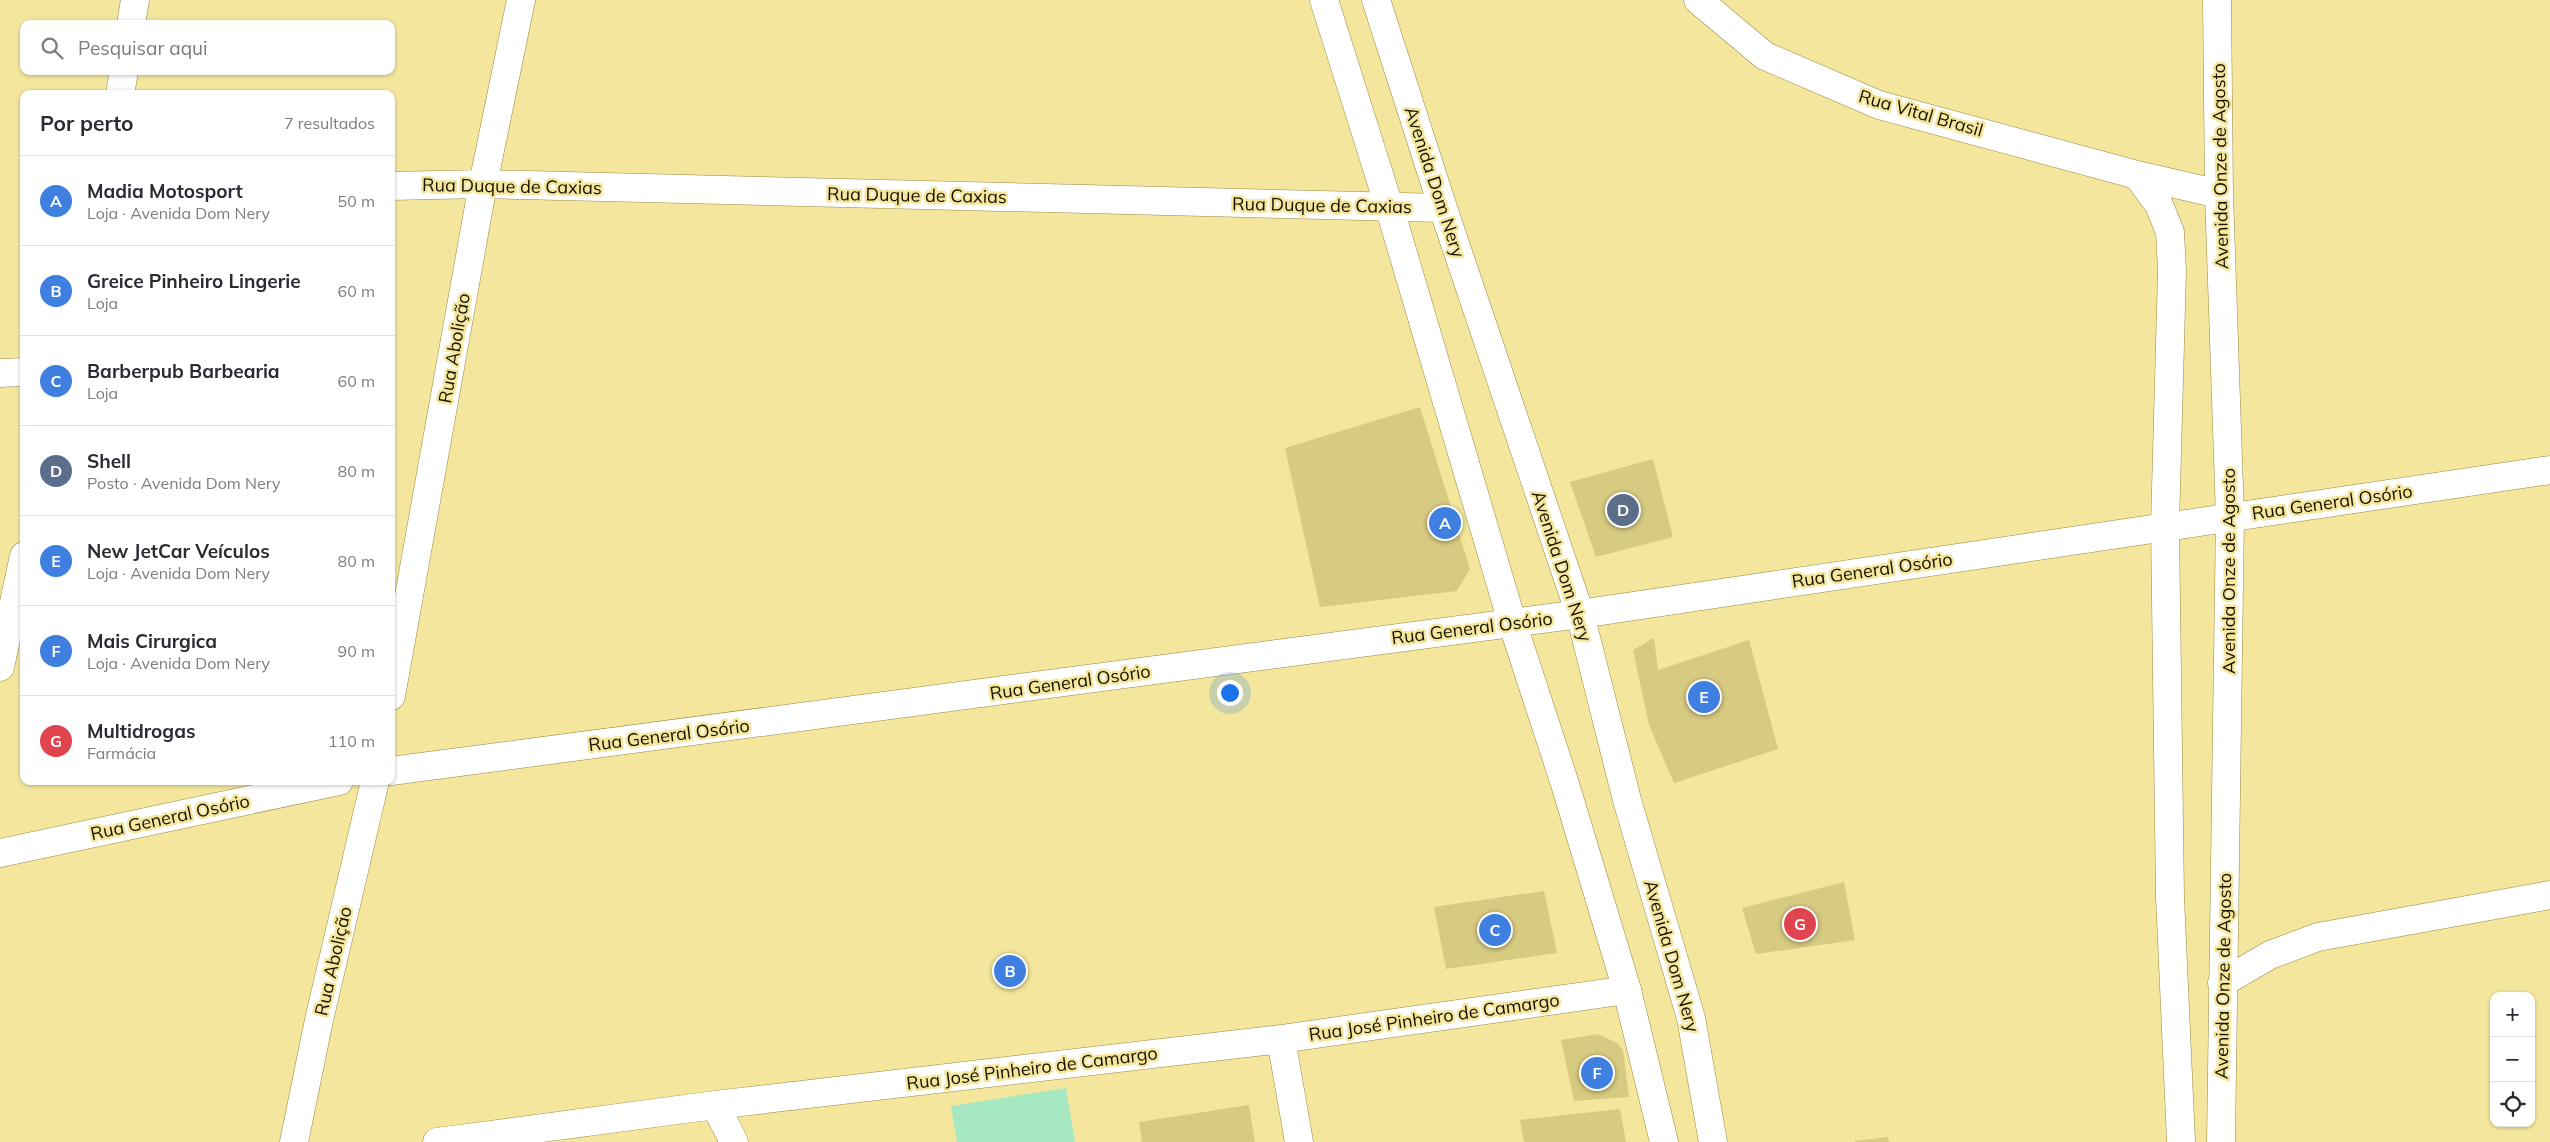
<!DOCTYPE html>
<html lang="pt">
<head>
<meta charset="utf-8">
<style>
  :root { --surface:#fff; --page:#f2f2f3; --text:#2b2b33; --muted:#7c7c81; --line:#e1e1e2; --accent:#db2777 }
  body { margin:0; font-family:Mulish,sans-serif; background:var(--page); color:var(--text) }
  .controls { position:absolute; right:15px; bottom:15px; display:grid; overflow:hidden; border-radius:10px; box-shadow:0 1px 4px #0004 }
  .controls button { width:45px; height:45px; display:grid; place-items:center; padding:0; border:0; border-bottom:1px solid var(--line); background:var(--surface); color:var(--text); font:25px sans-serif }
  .you { position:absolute; left:1229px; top:692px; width:18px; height:18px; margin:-12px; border:4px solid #fff; border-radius:50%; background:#1a73e8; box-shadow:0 0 0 8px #1a73e833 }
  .badge { display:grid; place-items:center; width:32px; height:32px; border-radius:50%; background:var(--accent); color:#fff; font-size:16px; font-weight:700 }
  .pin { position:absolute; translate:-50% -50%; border:2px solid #fff; box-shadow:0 1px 5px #0006 }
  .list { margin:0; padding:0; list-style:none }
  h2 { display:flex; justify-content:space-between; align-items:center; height:65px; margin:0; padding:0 20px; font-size:21px }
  h2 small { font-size:16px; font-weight:400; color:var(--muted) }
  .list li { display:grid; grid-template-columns:32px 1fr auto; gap:15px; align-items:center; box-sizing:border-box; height:90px; padding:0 20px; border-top:1px solid var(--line) }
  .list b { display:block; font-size:19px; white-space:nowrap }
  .list p { margin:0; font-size:16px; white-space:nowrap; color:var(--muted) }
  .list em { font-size:16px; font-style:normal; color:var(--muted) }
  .icon { flex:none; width:28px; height:28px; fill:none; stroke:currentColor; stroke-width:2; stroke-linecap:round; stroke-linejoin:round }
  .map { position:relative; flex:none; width:2550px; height:1142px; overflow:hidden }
  .search { position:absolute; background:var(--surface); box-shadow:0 1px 4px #0004; left:20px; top:20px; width:375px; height:55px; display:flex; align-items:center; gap:12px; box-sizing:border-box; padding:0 18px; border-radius:10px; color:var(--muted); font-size:19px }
  .panel { position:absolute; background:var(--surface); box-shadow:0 1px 4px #0004; left:20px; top:90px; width:375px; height:695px; border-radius:10px }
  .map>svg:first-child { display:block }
  .green { fill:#a5e8c2 }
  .building { fill:#d7ca81 }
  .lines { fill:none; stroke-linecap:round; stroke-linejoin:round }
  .minor-casing { stroke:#968941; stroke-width:29 }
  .secondary-casing { stroke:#968941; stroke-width:29 }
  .primary-casing { stroke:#968941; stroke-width:29 }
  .minor { stroke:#fff; stroke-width:28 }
  .secondary { stroke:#fff; stroke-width:28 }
  .primary { stroke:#fff; stroke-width:28 }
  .labels { text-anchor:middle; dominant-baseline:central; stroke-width:5; stroke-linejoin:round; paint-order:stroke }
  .street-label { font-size:18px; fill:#181300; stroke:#f4e79d }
</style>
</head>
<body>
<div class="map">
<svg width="2550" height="1142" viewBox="0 0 2550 1142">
  <rect width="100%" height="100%" fill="#f4e79d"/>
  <path class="green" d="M 1066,1088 L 1075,1142 L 957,1142 L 951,1106 Z"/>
  <path class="building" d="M 1420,407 L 1470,569 L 1457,591 L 1320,607 L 1285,448 Z
    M 1653,459 L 1673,537 L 1596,557 L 1570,482 Z
    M 1654,638 L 1658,670 L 1749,640 L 1778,749 L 1674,783 L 1649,725 L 1633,650 Z
    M 1844,882 L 1855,940 L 1756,954 L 1742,908 Z
    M 1544,891 L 1557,953 L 1446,969 L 1434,907 Z
    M 1598,1034 L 1617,1043 L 1623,1050 L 1629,1097 L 1574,1101 L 1561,1040 Z
    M 1249,1105 L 1255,1142 L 1142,1142 L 1139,1122 Z
    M 1620,1109 L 1626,1142 L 1524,1142 L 1520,1120 Z
    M 1888,1137 L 1889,1142 L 1855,1142 L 1855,1141 Z"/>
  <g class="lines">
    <defs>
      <path id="minor" d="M 391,186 L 483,184 L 1443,208
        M 0,373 L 24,372
        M 391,696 L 483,184 L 521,0
        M 391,771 L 1580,614 L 2550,470
        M 0,853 L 339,781
        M 2222,983 L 2270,955 L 2318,937 L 2550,895
        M 1281,1039 L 1299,1142
        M 715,1105 L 734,1142
        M 294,1142 L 319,1020 L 375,781
        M 437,1142 L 715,1105 L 1281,1039 L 1627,990"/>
      <path id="secondary" d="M 1698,0 L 1765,56 L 1879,105 L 2137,175 L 2219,194
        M 2217,0 L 2219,194 L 2230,517 L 2221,1142
        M 131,24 L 135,0
        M 120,94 L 124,71
        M 2137,175 L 2159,205 L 2170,232 L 2172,271 L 2165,526 L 2170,897 L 2181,1142
        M 0,667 L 24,556"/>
      <path id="primary" d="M 1324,0 L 1389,206 L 1512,622 L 1565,784 L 1627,990 L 1664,1142
        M 1376,0 L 1443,208 L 1580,614 L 1627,800 L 1691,1018 L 1713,1142"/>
    </defs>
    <use href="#minor" class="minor-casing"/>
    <use href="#secondary" class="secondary-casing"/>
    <use href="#primary" class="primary-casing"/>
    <use href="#minor" class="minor"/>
    <use href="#secondary" class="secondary"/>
    <use href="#primary" class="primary"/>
  </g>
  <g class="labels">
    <g class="street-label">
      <text transform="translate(1921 113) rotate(16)">Rua Vital Brasil</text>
      <text transform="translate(2220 166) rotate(-91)">Avenida Onze de Agosto</text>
      <text transform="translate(1435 182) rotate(72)">Avenida Dom Nery</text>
      <text transform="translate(512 186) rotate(1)">Rua Duque de Caxias</text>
      <text transform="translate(917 195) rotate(1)">Rua Duque de Caxias</text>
      <text transform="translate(1322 205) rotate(1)">Rua Duque de Caxias</text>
      <text transform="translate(454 348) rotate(-80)">Rua Abolição</text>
      <text transform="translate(2332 502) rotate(-8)">Rua General Osório</text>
      <text transform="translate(1562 566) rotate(72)">Avenida Dom Nery</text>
      <text transform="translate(1872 570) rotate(-8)">Rua General Osório</text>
      <text transform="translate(2228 571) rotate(-90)">Avenida Onze de Agosto</text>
      <text transform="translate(1472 628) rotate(-7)">Rua General Osório</text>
      <text transform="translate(1070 682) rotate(-8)">Rua General Osório</text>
      <text transform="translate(669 735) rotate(-7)">Rua General Osório</text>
      <text transform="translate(170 817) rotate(-12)">Rua General Osório</text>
      <text transform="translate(1672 956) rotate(74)">Avenida Dom Nery</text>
      <text transform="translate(333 961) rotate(-77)">Rua Abolição</text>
      <text transform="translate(2223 976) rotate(-89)">Avenida Onze de Agosto</text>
      <text transform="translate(1434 1017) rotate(-8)">Rua José Pinheiro de Camargo</text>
      <text transform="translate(1032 1068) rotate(-7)">Rua José Pinheiro de Camargo</text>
    </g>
  </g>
</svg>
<div class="controls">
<button>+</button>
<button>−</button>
<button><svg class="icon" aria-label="locate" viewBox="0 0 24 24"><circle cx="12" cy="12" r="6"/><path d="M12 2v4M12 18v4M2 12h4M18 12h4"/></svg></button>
</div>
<div class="you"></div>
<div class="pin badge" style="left:1445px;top:523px;background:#3f7fe0">A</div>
<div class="pin badge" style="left:1010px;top:971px;background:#3f7fe0">B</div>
<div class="pin badge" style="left:1495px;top:930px;background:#3f7fe0">C</div>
<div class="pin badge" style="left:1623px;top:510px;background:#5c6f8a">D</div>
<div class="pin badge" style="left:1704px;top:697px;background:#3f7fe0">E</div>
<div class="pin badge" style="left:1597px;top:1073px;background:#3f7fe0">F</div>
<div class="pin badge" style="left:1800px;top:924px;background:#e0444e">G</div>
<div class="search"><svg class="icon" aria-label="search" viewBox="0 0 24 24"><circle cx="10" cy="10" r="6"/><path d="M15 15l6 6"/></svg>Pesquisar aqui</div>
<section class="panel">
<h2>Por perto<small>7 resultados</small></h2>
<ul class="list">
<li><span class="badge" style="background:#3f7fe0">A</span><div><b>Madia Motosport</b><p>Loja · Avenida Dom Nery</p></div><em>50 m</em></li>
<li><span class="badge" style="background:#3f7fe0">B</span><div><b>Greice Pinheiro Lingerie</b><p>Loja</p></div><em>60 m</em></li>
<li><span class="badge" style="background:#3f7fe0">C</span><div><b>Barberpub Barbearia</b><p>Loja</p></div><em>60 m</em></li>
<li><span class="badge" style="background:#5c6f8a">D</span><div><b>Shell</b><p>Posto · Avenida Dom Nery</p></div><em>80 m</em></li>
<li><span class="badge" style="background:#3f7fe0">E</span><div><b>New JetCar Veículos</b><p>Loja · Avenida Dom Nery</p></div><em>80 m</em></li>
<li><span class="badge" style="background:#3f7fe0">F</span><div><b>Mais Cirurgica</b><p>Loja · Avenida Dom Nery</p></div><em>90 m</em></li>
<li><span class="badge" style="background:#e0444e">G</span><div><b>Multidrogas</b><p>Farmácia</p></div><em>110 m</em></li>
</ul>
</section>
</div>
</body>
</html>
